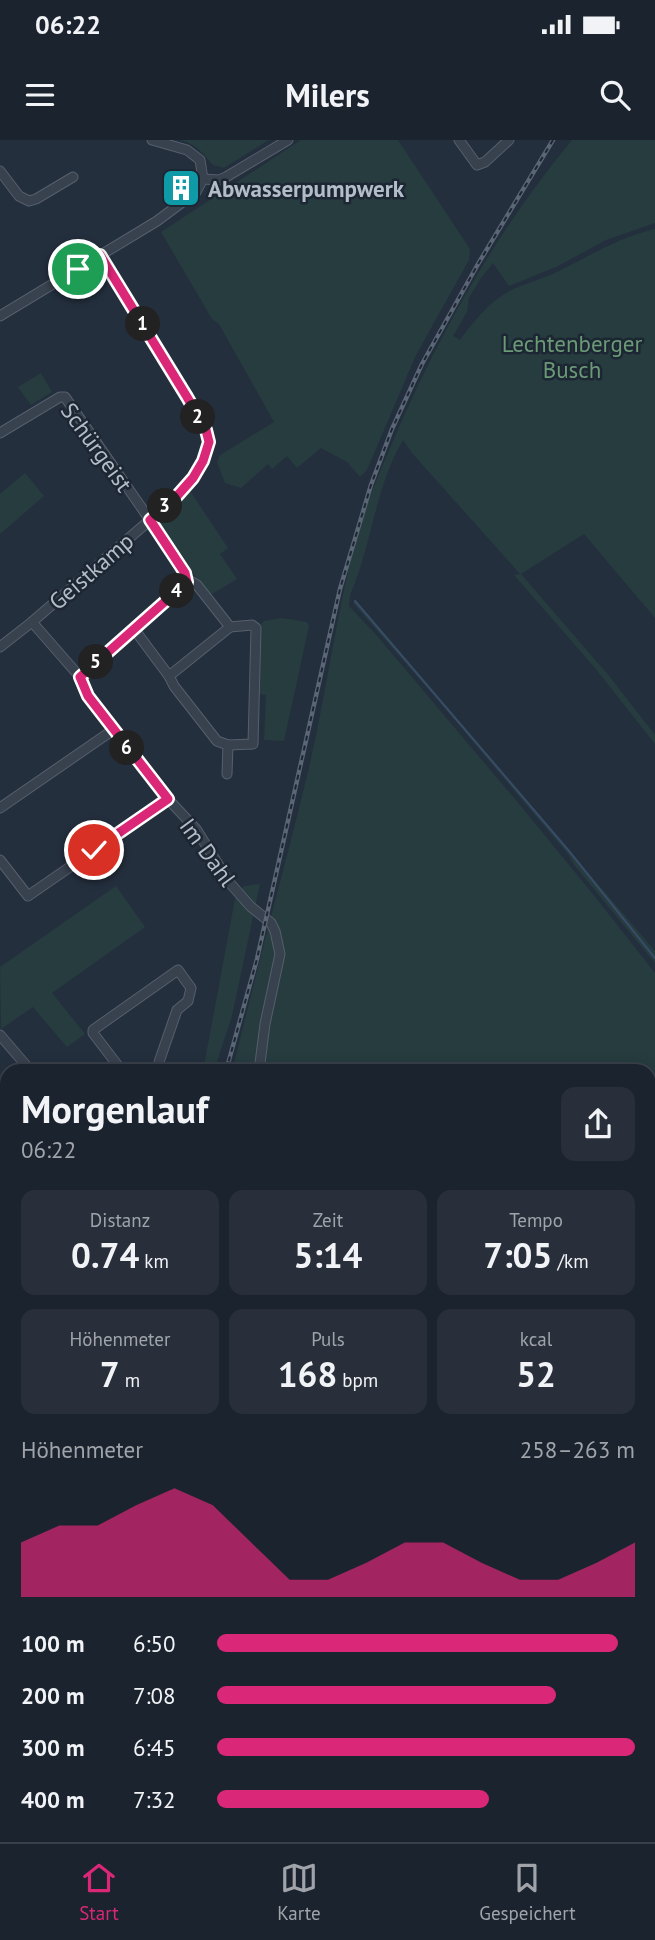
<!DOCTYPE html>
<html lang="de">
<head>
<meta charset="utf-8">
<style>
	:root { --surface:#1b232e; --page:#282f3a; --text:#f1f3f6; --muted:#a0a4aa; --line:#39404a; --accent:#db2777 }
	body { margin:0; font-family:"PT Sans",sans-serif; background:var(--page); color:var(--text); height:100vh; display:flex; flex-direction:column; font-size:26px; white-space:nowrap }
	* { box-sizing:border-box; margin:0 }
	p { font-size:23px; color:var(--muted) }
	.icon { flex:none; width:38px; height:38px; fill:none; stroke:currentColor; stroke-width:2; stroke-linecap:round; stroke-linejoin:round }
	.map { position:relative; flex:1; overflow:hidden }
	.sheet { position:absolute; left:0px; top:924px; width:656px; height:779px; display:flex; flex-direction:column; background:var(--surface); border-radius:21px 21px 0 0; box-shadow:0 4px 18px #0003,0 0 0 2px var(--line) }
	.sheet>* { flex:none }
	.pin { position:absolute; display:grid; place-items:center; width:60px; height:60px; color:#fff; margin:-30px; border:4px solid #fff; border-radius:50%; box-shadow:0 2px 7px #0007 }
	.km { position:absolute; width:35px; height:35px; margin:-18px; border-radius:50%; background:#222; color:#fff; font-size:19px; line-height:35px; text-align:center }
	.round { display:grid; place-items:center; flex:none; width:74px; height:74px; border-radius:14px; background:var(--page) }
	.head { display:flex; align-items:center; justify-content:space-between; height:119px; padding:0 21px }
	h1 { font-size:38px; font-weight:600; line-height:52px }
	.stats { display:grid; grid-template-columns:repeat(3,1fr); gap:10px; height:119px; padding:7px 21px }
	.stats div { display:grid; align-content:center; border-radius:14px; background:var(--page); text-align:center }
	.stats b { font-size:35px; font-weight:600 }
	.stats small { font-size:19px; font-weight:400 }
	.stats p { font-size:19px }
	.chart { height:196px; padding:14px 21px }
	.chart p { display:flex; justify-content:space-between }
	.chart svg { width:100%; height:126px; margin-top:7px; fill:var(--accent); opacity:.7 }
	ul { padding:0 21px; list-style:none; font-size:23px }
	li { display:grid; grid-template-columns:112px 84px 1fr; align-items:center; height:52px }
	li i { height:18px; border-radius:9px; background:var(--accent) }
	.status { display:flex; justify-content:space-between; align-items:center; height:49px; padding:0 35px; background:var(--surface); direction:ltr }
	.status svg { height:19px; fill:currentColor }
	header { display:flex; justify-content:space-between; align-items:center; height:91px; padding:0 21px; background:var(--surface); font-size:32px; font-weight:600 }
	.menu { display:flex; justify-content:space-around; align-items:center; height:98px; border-top:2px solid var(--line); background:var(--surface); font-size:19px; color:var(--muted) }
	.menu a { display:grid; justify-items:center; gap:4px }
	.menu .on { color:var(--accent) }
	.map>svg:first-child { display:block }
	.green { fill:#263c3f }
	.water { fill:#394c67 }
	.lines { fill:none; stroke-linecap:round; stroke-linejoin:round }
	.stream { stroke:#394c67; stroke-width:2 }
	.minor-casing { stroke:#565f6c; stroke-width:11 }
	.minor { stroke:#38414e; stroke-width:9 }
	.rail-casing { stroke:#5a6575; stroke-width:4.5 }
	.rail { stroke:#1d2633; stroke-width:2; stroke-dasharray:5; stroke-linecap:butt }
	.route-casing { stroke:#fff; stroke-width:14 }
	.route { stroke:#db2777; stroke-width:9 }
	.labels { text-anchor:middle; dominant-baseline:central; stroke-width:5; stroke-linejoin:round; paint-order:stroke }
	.poi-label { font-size:23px; font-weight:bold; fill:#b4bcc9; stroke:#1d2633; text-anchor:start }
	.park-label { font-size:23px; fill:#6b9a76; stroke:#1d2633 }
	.street-label { font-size:23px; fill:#b4bcc9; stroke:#1d2633 }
</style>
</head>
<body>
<div class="status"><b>06:22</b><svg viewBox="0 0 49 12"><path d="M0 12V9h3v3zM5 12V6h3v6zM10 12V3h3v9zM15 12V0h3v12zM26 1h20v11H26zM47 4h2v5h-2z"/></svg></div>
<header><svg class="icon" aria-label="menu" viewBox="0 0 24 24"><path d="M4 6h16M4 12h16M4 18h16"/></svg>Milers<svg class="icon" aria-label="search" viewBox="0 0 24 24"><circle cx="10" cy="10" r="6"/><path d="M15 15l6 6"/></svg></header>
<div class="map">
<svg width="655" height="1702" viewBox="0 0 655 1702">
	<rect width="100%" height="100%" fill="#242f3e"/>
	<g class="green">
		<path d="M 180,0 L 269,0 L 224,28 L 213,25 C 202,13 197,4 180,0 Z"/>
		<path d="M 301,0 L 398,0 L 470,109 L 469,120 L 416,215 L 367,330 L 360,337 L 347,322 L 321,308 L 297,328 L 287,316 L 272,329 L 268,324 L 241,348 L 225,343 L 217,322 L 220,315 L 274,282 L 219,184 L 212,179 L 161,92 Z"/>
		<path d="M 572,0 L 655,0 L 655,83 L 606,100 L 556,127 L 509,146 L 493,123 L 481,138 L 469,158 L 467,172 L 453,196 L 460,200 C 471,185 481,172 496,160 C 513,146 535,142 555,133 C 588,117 619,97 655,89 L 655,478 L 584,394 L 521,434 L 610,537 L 655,595 L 655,604 L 595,528 L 514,435 L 520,434 L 412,313 L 403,300 C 375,347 372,405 350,455 L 349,466 L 378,497 L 520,665 L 596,758 L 655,833 L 655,938 L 649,942 L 649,931 L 574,931 L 570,927 L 566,931 L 264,931 C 265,915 265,898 269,882 C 277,844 295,814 271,777 C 284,726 298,675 310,623 C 328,545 337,466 359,389 C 371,350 388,313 404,276 C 448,178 503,83 572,0 Z"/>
		<path d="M 41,233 L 52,252 L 31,265 L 18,247 Z"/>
		<path d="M 25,333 L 44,356 L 0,394 L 0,354 Z"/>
		<path d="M 190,351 L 228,408 L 220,414 L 237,439 L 209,456 L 159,384 L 161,382 L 159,379 Z"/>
		<path d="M 355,459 L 655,811 L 655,823 L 575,726 L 568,714 L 430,551 L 353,463 Z"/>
		<path d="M 282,478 L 307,482 L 309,486 L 284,601 L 264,600 L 266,555 L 258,554 L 261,484 L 264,481 Z"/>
		<path d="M 260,744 L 232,876 L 214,931 L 203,931 L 235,759 L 244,746 Z"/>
		<path d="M 116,746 L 145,787 L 52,853 L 85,894 L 67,907 L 33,867 L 1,889 L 0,827 Z"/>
		<path d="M 268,788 L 273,792 L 278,815 L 257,931 L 232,931 Z"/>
		<path d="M 655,1041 L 655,1702 L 427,1702 L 423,1696 L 649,1696 L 649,1045 Z"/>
		<path d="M 7,1317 L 7,1412 L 0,1419 L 0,1325 Z"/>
	</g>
	<g class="water">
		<path d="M 655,948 L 655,1018 L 649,1022 L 649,952 Z"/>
		<path d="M 7,1443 L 7,1512 L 0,1519 L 0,1450 Z"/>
	</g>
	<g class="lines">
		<g class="stream">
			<path d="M 355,461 L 569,711 L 655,818"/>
			<path d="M 514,1702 L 514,1696"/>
		</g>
		<defs>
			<g id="minor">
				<path d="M 459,0 L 477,25 L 485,22 L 509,0"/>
				<path d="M 0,31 L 19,56 L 29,61 L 36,59 L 73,37"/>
				<path d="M 203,39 L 219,40 L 226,37 L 288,0"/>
				<path d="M 100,115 L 187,257 L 206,290 L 209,302 L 203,321 L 193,338 L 177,356 L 150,380 L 185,433 L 187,442 L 80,537 L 88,556 L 113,590 L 168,659 L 196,689 L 229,742 L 250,766 L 271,783 L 275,791 L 280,814 L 265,884 L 259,931"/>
				<path d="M 0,176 L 157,81 L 196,52 L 203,39 L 200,20 L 187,10 L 152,0"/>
				<path d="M 0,293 L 60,257 L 65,257 L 150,380 L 32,482 L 0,507"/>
				<path d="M 32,482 L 80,537"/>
				<path d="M 134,489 L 169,536 L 230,487 L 197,445 L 187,439"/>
				<path d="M 169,536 L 174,546 L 217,601 L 228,605 L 253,604 L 256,488 L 252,485 L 230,487"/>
				<path d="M 227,634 L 228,605"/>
				<path d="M 0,668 L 113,590"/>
				<path d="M 0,720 L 28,756 L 168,659"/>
				<path d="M 0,895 L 31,931"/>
				<path d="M 122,931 L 93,893 L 93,890 L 178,830 L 191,848 L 188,861 L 177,870 L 159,922 L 159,931"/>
				<path d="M 649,1039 L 655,1034"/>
				<path d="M 0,1101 L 7,1094"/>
				<path d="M 0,1206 L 7,1211"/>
				<path d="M 0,1544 L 7,1537"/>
				<path d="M 0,1625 L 7,1618"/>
				<path d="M 0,1660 L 7,1668"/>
				<path d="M 30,1696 L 35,1702"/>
				<path d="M 160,1696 L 165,1702"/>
				<path d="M 92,1702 L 101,1696"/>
				<path d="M 173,1702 L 181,1696"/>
				<path d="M 337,1702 L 338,1696"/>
				<path d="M 410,1702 L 411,1696"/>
			</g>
		</defs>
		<use href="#minor" class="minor-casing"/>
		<use href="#minor" class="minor"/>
		<defs>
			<g id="rail">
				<path d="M 226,931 L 257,819 L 340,449 L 371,345 L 392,289 L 422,224 L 478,124 L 553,0"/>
				<path d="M 0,1321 L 7,1313"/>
			</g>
		</defs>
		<use href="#rail" class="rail-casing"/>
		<use href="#rail" class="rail"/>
	</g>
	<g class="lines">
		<defs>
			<path id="route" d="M 78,129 L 100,115 L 187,257 L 206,290 L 209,302 L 203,321 L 193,338 L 177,356 L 150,380 L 185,433 L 187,442 L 80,537 L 88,556 L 168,659 L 94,710"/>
		</defs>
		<use href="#route" class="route-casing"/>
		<use href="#route" class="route"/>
	</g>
	<defs>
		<symbol id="building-square" viewBox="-11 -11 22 22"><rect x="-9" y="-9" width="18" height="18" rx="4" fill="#0f9aa8" stroke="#1d2633"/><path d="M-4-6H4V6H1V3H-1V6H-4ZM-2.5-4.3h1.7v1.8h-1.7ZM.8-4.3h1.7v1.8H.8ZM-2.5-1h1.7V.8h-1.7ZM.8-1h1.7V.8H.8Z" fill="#fff"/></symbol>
	</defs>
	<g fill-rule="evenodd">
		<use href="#building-square" x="159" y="26" width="44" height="44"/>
	</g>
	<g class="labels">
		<g class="poi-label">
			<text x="208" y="48">Abwasserpumpwerk</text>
		</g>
		<g class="park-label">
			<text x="572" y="203">Lechtenberger<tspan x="572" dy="26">Busch</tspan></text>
		</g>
		<g class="street-label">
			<text transform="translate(97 307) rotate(54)">Schürgeist</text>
			<text transform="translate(91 431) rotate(-41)">Geistkamp</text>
			<text transform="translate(208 712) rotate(54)">Im Dahl</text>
		</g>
	</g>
</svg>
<div class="pin" style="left:78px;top:129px;background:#1e9e55"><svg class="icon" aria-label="arrive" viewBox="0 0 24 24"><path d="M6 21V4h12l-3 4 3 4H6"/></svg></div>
<div class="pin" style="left:94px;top:710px;background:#d93025"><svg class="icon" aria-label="check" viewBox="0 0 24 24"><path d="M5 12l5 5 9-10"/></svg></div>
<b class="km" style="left:143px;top:184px">1</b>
<b class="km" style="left:198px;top:277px">2</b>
<b class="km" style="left:165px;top:366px">3</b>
<b class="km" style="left:177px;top:451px">4</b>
<b class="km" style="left:96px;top:522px">5</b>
<b class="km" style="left:127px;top:608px">6</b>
<section class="sheet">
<div class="head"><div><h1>Morgenlauf</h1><p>06:22</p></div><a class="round"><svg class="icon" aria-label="share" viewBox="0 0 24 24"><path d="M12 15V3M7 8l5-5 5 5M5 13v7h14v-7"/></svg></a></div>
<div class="stats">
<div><p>Distanz</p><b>0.74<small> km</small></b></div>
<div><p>Zeit</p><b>5:14</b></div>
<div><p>Tempo</p><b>7:05<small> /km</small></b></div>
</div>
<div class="stats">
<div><p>Höhenmeter</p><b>7<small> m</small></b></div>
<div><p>Puls</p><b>168<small> bpm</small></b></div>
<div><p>kcal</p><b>52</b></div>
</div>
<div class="chart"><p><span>Höhenmeter</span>258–263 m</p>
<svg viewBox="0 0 160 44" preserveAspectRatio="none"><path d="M0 44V25L10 19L20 19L30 12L40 6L50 12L60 25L70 38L80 38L90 32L100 25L110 25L120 32L130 38L140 38L150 32L160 25V44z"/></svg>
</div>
<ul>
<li><b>100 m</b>6:50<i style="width:96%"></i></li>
<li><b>200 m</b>7:08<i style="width:81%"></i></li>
<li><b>300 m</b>6:45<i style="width:100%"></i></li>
<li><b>400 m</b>7:32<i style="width:65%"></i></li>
</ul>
</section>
</div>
<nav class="menu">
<a class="on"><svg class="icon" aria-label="home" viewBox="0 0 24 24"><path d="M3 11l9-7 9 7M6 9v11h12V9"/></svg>Start</a>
<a><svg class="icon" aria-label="map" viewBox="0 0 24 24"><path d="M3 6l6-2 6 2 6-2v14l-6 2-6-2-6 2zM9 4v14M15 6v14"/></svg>Karte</a>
<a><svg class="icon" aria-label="saved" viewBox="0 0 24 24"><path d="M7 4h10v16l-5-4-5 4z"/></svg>Gespeichert</a>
</nav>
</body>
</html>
